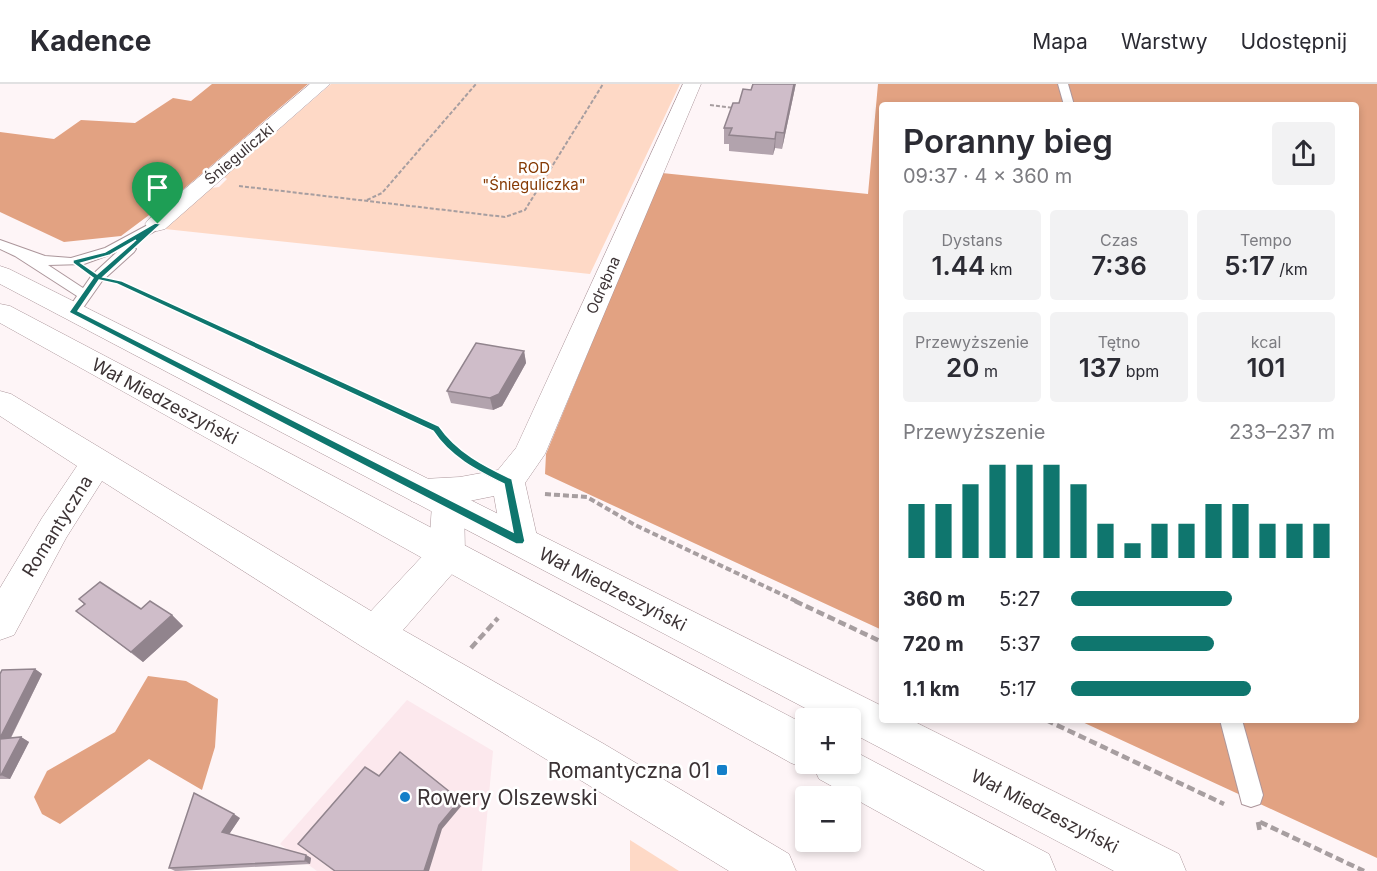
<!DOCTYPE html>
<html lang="pl">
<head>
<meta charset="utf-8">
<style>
	:root { --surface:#fff; --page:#f2f2f3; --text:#2b2b33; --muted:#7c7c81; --line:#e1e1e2; --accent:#0f766e }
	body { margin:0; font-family:Inter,sans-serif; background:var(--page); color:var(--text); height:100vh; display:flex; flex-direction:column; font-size:22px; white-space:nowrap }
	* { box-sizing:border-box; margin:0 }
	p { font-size:20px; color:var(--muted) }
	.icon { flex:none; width:33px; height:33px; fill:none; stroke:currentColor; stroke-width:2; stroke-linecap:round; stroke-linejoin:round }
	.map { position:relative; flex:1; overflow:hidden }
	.side { position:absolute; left:879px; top:18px; width:480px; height:621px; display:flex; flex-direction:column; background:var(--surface); border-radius:6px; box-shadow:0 3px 9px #0003 }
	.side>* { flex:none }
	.buttons { position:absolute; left:795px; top:624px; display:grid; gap:12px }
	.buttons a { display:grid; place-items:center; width:66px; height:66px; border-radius:6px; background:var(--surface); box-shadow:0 3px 9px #0003; font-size:30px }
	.pin { position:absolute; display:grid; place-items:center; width:51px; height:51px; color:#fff; margin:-62px -26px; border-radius:50% 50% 50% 0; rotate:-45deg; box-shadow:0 0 6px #0007 }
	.pin .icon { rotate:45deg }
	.round { display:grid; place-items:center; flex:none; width:63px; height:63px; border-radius:6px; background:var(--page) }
	.headline { display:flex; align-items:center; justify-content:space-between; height:102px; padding:0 24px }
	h1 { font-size:33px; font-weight:600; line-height:45px }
	.figures { display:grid; grid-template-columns:repeat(3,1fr); gap:9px; height:102px; padding:6px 24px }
	.figures div { display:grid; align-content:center; border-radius:6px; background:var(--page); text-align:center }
	.figures b { font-size:26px; font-weight:600 }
	.figures small { font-size:16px; font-weight:400 }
	.figures p { font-size:16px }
	.chart { height:168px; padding:12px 24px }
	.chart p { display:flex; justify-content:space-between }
	.chart svg { width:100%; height:108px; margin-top:6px; stroke:var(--accent); stroke-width:6 }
	ul { padding:0 24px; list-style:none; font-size:20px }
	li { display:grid; grid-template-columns:96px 72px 1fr; align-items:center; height:45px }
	li i { height:15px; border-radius:8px; background:var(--accent) }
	header { display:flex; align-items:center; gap:36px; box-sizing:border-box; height:84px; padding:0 30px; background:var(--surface); border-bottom:2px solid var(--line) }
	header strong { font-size:28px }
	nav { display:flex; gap:33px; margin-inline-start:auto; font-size:21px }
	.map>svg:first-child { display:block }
	.built { fill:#fce8ed }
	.green { fill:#fed9c6 }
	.forest { fill:#e2a282 }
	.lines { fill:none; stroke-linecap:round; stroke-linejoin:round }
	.lane-casing { stroke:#ac969b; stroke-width:2 }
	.street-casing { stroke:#ac969b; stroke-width:1 }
	.secondary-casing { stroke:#ac969b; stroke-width:1 }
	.path-far3 { stroke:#a79ea0; stroke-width:2; stroke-dasharray:4 2; stroke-linecap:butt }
	.path-far2 { stroke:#a79ea0; stroke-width:3; stroke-dasharray:4.5 2; stroke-linecap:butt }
	.path-far1 { stroke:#a79ea0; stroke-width:4; stroke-dasharray:6 3; stroke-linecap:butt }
	.path { stroke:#a79ea0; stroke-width:4.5; stroke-dasharray:8 4; stroke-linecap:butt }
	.lane { fill:#fff; fill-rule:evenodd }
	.street { fill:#fff; fill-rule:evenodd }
	.secondary { fill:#fff; fill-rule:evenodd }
	.wall { fill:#b2a3ad }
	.shaded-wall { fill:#91848d }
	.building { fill:#cfbdc9; stroke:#91848d; stroke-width:1.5 }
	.route { fill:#0f766e; stroke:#fff; stroke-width:1.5; fill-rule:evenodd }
	.poi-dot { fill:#147fc9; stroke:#fff; stroke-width:2 }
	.labels { text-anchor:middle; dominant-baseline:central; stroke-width:5; stroke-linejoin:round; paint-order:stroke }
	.far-street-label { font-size:15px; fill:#3c3335; stroke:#fff }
	.far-park-label { font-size:15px; fill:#863b05; stroke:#fff }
	.street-label { font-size:18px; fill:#3c3335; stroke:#fff }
	.near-poi-label { font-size:21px; fill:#3c3335; stroke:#fff; text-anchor:end }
</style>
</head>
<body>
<header>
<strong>Kadence</strong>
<nav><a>Mapa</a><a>Warstwy</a><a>Udostępnij</a></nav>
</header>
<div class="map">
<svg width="1377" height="787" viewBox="0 0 1377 787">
	<rect width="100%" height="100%" fill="#fef5f7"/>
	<path class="built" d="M 407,616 L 493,667 L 482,787 L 317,787 L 280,760 Z"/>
	<g class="green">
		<path d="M 331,0 L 680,0 L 590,190 L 165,145 L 211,104 L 219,103 L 227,95 L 224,93 Z"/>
		<path d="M 630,756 L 679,787 L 630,787 Z"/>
	</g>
	<g class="forest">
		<path d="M 212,0 L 308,0 L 180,108 L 121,152 L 64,158 L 0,128 L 0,48 L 54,55 L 81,36 L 135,39 L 173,14 L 191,17 Z"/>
		<path d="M 878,0 L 1377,0 L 1377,774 L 1078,636 L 1356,636 L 1356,21 L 882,21 L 882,546 L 545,390 L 546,370 L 662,89 L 868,110 Z"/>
		<path d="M 148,592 L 186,597 L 218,615 L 215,663 L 202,706 L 149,675 L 60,740 L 42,730 L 34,713 L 47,687 L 115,648 Z"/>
	</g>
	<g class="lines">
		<defs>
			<g id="lane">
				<path d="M 1058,0 L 1068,0 L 1074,21 L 1064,21 Z"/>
				<path d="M 157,136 L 163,140 L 162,143 L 131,161 L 136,165 L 134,168 L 102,197 L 78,231 L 73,233 L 66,228 L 77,212 L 15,172 L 0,165 L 0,156 L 45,172 L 71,174 L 105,164 ZM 117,168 L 92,191 L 83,204 L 48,181 L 84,180 Z"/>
				<path d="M 1220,636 L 1242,636 L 1263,711 L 1260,720 L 1251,723 L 1242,720 Z"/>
			</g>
			<g id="street">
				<path d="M 310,0 L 330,0 L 165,145 L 157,147 L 149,145 L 145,140 L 149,135 Z"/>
				<path d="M 683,0 L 701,0 L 545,370 L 525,399 L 538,457 L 532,467 L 520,471 L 508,467 L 502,457 L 494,412 L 464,418 L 465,470 L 460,481 L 403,546 L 604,660 L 789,770 L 796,787 L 729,787 L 361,562 L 102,397 L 66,454 L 14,551 L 0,556 L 0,504 L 42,434 L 77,382 L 0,332 L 0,307 L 11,310 L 371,527 L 429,465 L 432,421 L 423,421 L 411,417 L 406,408 L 411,399 L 423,395 L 460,393 L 498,386 L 516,364 Z"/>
			</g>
			<g id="secondary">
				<path d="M 0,182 L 9,185 L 882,622 L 882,636 L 911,636 L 1179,770 L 1186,787 L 1114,787 L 850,648 L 850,634 L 824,634 L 0,200 Z"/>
				<path d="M 0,220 L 10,222 L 806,641 L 806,680 L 850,680 L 850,665 L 1049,770 L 1056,787 L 985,787 L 819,695 L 813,682 L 806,685 L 791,679 L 0,239 Z"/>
			</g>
		</defs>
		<use href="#lane" class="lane-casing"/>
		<use href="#street" class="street-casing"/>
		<use href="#secondary" class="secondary-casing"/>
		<g class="path-far3">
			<path d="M 710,21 L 735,24"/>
			<path d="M 239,102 L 505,133 L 525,126 L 603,0"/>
			<path d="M 367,116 L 382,109 L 476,0"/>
		</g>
		<path class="path-far2" d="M 122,200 L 348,304"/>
		<g class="path-far1">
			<path d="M 345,303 L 436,345 L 447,361 L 466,374"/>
			<path d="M 545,410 L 587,413 L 635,441 L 798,518"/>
		</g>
		<g class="path">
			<path d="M 795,517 L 882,558"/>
			<path d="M 471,564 L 498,534"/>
			<path d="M 1046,636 L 1224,720"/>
			<path d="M 1258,738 L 1260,748"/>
			<path d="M 1260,738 L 1364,787"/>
		</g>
		<use href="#lane" class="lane"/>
		<use href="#street" class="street"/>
		<use href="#secondary" class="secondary"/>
	</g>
	<g class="wall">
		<path d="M 795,4 L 782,65 L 775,64 L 773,71 L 729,67 L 729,60 L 724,60 L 724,44 L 739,19 L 751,6 Z"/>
		<path d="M 524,267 L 526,279 L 502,322 L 493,326 L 451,319 L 447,307 Z"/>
		<path d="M 79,515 L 141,525 L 172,531 L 183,542 L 143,578 L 76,527 L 84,520 Z"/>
		<path d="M 35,585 L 42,590 L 11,654 L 21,653 L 29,658 L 10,695 L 0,695 L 0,590 Z"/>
		<path d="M 240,734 L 229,750 L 306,771 L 311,774 L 310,780 L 178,787 L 175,787 L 169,784 Z"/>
	</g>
	<g class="shaded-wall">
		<path d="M 794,0 L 796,0 L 795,4 L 782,65 L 784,49 Z"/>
		<path d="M 776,48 L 775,64 L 773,71 L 775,55 Z"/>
		<path d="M 524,267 L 526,279 L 502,322 L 493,326 L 490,314 Z"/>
		<path d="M 172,531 L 183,542 L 143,578 L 131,568 Z"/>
		<path d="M 35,585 L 42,590 L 8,659 L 0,655 L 0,654 Z"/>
		<path d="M 21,653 L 29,658 L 10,695 L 1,691 Z"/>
		<path d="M 460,716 L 463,720 L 442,745 L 429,787 L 424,787 L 439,741 Z"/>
		<path d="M 234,730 L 240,734 L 228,752 L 222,748 Z"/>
		<path d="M 306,771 L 311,774 L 310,780 L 305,777 Z"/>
	</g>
	<g class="building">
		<path d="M 753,0 L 794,0 L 784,49 L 776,48 L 775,55 L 729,51 L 732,44 L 724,44 L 733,19 L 739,19 L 743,5 L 751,6 Z"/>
		<path d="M 476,259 L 524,267 L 499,310 L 490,314 L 447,307 Z"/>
		<path d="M 100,498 L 141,525 L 150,517 L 172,531 L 131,568 L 76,527 L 85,520 L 79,515 Z"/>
		<path d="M 35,585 L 0,654 L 0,590 L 2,586 Z"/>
		<path d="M 21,653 L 1,691 L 0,691 L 0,655 Z"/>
		<path d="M 400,668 L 460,716 L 439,741 L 424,787 L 335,787 L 298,760 L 365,683 L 379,692 Z"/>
		<path d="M 194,709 L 234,730 L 222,748 L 306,771 L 305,777 L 169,784 Z"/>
	</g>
	<path class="route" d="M 155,139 L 161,140 L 103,193 L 122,197 L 439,342 C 457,368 484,382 512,395 L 525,457 L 523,460 L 516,460 L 70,229 L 69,228 L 93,194 L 73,179 L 73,176 L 105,168 ZM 136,156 L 97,190 L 81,179 L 110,171 ZM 99,196 L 117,200 L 433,347 C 450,373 476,386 504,400 L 513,448 L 78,227 Z"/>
	<g class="poi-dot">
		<rect x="716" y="680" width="12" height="12" rx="3"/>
		<circle cx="405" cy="713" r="6"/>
	</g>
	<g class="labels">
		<g class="far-street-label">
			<text transform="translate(239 70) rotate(-40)">Śnieguliczki</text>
			<text transform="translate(603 201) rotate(-66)">Odrębna</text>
		</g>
		<g class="far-park-label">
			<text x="534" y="83">ROD<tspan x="534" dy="17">"Śnieguliczka"</tspan></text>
		</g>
		<g class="street-label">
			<text transform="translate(165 317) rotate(28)">Wał Miedzeszyński</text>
			<text transform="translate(57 442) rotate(-58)">Romantyczna</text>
			<text transform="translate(613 505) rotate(27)">Wał Miedzeszyński</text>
			<text transform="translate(1045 727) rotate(27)">Wał Miedzeszyński</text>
		</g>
		<g class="near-poi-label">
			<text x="710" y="686">Romantyczna 01</text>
			<text x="417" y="713" text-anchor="start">Rowery Olszewski</text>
		</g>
	</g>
</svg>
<div class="buttons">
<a>+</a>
<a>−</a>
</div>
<div class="pin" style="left:158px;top:140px;background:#1e9e55"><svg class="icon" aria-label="arrive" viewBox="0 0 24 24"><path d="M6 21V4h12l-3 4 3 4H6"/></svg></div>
<section class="side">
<div class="headline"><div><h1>Poranny bieg</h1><p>09:37 · 4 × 360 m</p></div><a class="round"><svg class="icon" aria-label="share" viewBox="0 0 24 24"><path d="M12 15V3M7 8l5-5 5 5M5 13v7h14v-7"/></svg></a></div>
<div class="figures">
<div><p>Dystans</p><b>1.44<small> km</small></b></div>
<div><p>Czas</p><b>7:36</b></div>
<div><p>Tempo</p><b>5:17<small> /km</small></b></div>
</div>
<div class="figures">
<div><p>Przewyższenie</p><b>20<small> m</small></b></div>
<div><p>Tętno</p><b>137<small> bpm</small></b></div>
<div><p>kcal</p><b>101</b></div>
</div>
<div class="chart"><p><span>Przewyższenie</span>233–237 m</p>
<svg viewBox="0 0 160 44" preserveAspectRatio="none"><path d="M5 44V22M15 44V22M25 44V14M35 44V6M45 44V6M55 44V6M65 44V14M75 44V30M85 44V38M95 44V30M105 44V30M115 44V22M125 44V22M135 44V30M145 44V30M155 44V30"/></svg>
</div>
<ul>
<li><b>360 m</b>5:27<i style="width:61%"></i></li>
<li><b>720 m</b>5:37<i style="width:54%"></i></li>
<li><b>1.1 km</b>5:17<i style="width:68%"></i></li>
</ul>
</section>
</div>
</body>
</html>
